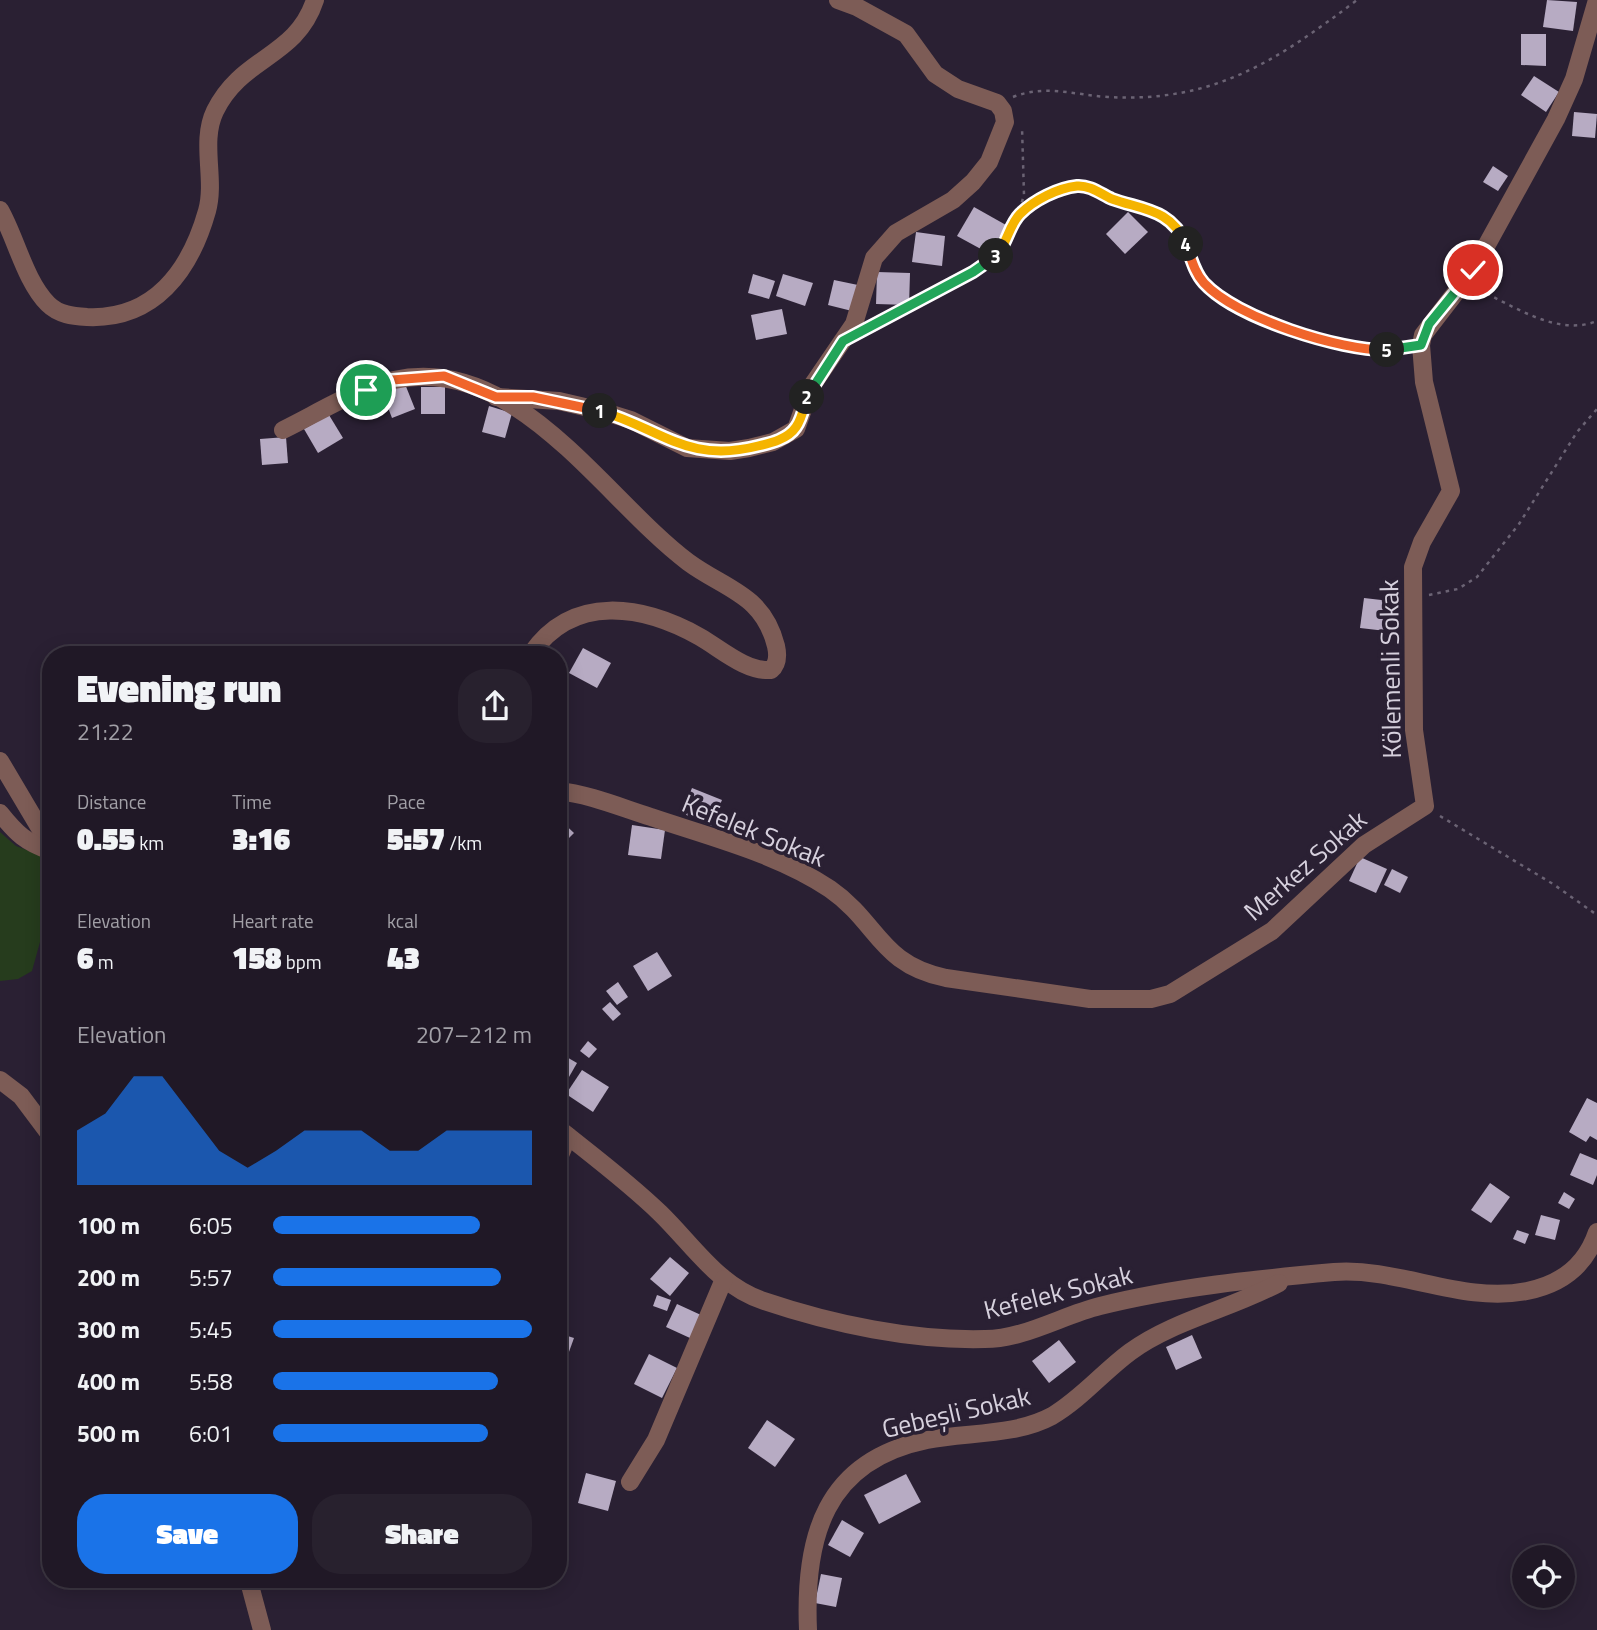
<!DOCTYPE html>
<html lang="en">
<head>
<meta charset="utf-8">
<style>
	:root { --surface:#201826; --page:#28212e; --text:#f1f3f6; --muted:#a2a0a7; --line:#3d3743; --accent:#1a73e8 }
	body { margin:0; font-family:"Titillium Web",sans-serif; background:var(--page); color:var(--text); height:100vh; display:flex; flex-direction:column; font-size:26px; white-space:nowrap }
	* { box-sizing:border-box; margin:0 }
	p { font-size:23px; color:var(--muted) }
	.icon { flex:none; width:38px; height:38px; fill:none; stroke:currentColor; stroke-width:2; stroke-linecap:round; stroke-linejoin:round }
	.map { position:relative; flex:1; overflow:hidden }
	.details { position:absolute; left:42px; top:646px; width:525px; height:942px; display:flex; flex-direction:column; background:var(--surface); border-radius:28px; box-shadow:0 4px 18px #0003,0 0 0 2px var(--line) }
	.details>* { flex:none }
	.controls { position:absolute; left:1512px; top:1545px; display:grid; gap:14px }
	.controls a { display:grid; place-items:center; width:63px; height:63px; border-radius:50%; background:var(--surface); box-shadow:0 4px 18px #0003,0 0 0 2px var(--line); font-size:35px }
	.pin { position:absolute; display:grid; place-items:center; width:60px; height:60px; color:#fff; margin:-30px; border:4px solid #fff; border-radius:50%; box-shadow:0 2px 7px #0007 }
	.km { position:absolute; width:35px; height:35px; margin:-18px; border-radius:50%; background:#222; color:#fff; font-size:19px; line-height:35px; text-align:center }
	.round { display:grid; place-items:center; flex:none; width:74px; height:74px; border-radius:28px; background:var(--page) }
	.headline { display:flex; align-items:center; justify-content:space-between; height:119px; padding:0 35px }
	h1 { font-size:38px; font-weight:800; line-height:52px }
	.stats { display:grid; grid-template-columns:repeat(3,1fr); gap:10px; height:119px; padding:7px 35px }
	.stats div { display:grid; align-content:center }
	.stats b { font-size:30px; font-weight:800 }
	.stats small { font-size:19px; font-weight:400 }
	.stats p { font-size:19px }
	.chart { height:196px; padding:14px 35px }
	.chart p { display:flex; justify-content:space-between }
	.chart svg { width:100%; height:126px; margin-top:7px; fill:var(--accent); opacity:.7 }
	.action { display:flex; gap:14px; margin-top:auto; padding:14px 35px }
	.action a { flex:1; height:80px; border-radius:28px; background:var(--accent); color:#fff; font-size:28px; font-weight:800; line-height:80px; text-align:center }
	.action a+a { background:var(--page); color:var(--text) }
	ul { padding:0 35px; list-style:none; font-size:23px }
	li { display:grid; grid-template-columns:112px 84px 1fr; align-items:center; height:52px }
	li i { height:18px; border-radius:9px; background:var(--accent) }
	.map>svg:first-child { display:block }
	.green { fill:#263c1d }
	.building { fill:#b7abc3 }
	.lines { fill:none; stroke-linecap:round; stroke-linejoin:round }
	.path { stroke:#6b6374; stroke-width:2.5; stroke-dasharray:3.5 5; stroke-linecap:butt }
	.minor { stroke:#7d5c56; stroke-width:18 }
	.split-1-casing { stroke:#fff; stroke-width:14 }
	.split-2-casing { stroke:#fff; stroke-width:14 }
	.split-3-casing { stroke:#fff; stroke-width:14 }
	.split-4-casing { stroke:#fff; stroke-width:14 }
	.split-5-casing { stroke:#fff; stroke-width:14 }
	.split-6-casing { stroke:#fff; stroke-width:14 }
	.split-1 { stroke:#f0652b; stroke-width:9 }
	.split-2 { stroke:#f5b400; stroke-width:9 }
	.split-3 { stroke:#22a559; stroke-width:9 }
	.split-4 { stroke:#f5b400; stroke-width:9 }
	.split-5 { stroke:#f0652b; stroke-width:9 }
	.split-6 { stroke:#22a559; stroke-width:9 }
	.labels { text-anchor:middle; dominant-baseline:central; stroke-width:7; stroke-linejoin:round; paint-order:stroke }
	.street-label { font-size:26px; fill:#d6d0dd; stroke:#2a2033 }
</style>
</head>
<body>
<div class="map">
<svg width="1597" height="1630" viewBox="0 0 1597 1630">
	<rect width="100%" height="100%" fill="#2a2033"/>
	<path class="green" d="M 0,832 L 16,846 L 51,859 L 51,902 L 32,971 L 18,979 L 0,981 Z"/>
	<g class="building">
		<path d="M 1547,0 L 1577,2 L 1573,31 L 1543,27 Z"/>
		<path d="M 1521,34 L 1546,34 L 1546,66 L 1521,65 Z"/>
		<path d="M 1534,76 L 1559,92 L 1546,112 L 1521,95 Z"/>
		<path d="M 1574,112 L 1597,114 L 1595,138 L 1572,136 Z"/>
		<path d="M 1493,166 L 1508,176 L 1498,191 L 1483,182 Z"/>
		<path d="M 974,207 L 1006,225 L 990,254 L 957,236 Z"/>
		<path d="M 1128,212 L 1148,232 L 1125,254 L 1106,234 Z"/>
		<path d="M 916,232 L 945,236 L 942,266 L 912,262 Z"/>
		<path d="M 877,272 L 910,273 L 909,305 L 876,304 Z"/>
		<path d="M 753,274 L 775,281 L 769,299 L 748,293 Z"/>
		<path d="M 783,274 L 813,283 L 805,306 L 776,296 Z"/>
		<path d="M 834,280 L 858,285 L 852,311 L 828,305 Z"/>
		<path d="M 782,309 L 787,334 L 756,340 L 751,315 Z"/>
		<path d="M 405,384 L 415,409 L 392,418 L 382,392 Z"/>
		<rect x="421" y="387" width="24" height="27"/>
		<path d="M 489,406 L 512,413 L 505,438 L 482,432 Z"/>
		<path d="M 329,415 L 343,438 L 318,453 L 304,429 Z"/>
		<path d="M 286,437 L 288,463 L 262,465 L 260,439 Z"/>
		<path d="M 1364,598 L 1390,601 L 1386,631 L 1360,628 Z"/>
		<path d="M 583,648 L 611,663 L 597,688 L 569,673 Z"/>
		<path d="M 692,788 L 722,800 L 711,826 L 682,813 Z"/>
		<path d="M 558,818 L 574,833 L 560,847 L 558,846 Z"/>
		<path d="M 632,825 L 665,830 L 661,859 L 628,855 Z"/>
		<path d="M 1360,857 L 1387,869 L 1376,893 L 1349,881 Z"/>
		<path d="M 1392,869 L 1408,877 L 1400,893 L 1384,885 Z"/>
		<path d="M 657,952 L 672,976 L 648,991 L 633,966 Z"/>
		<path d="M 618,982 L 628,997 L 617,1005 L 606,991 Z"/>
		<path d="M 610,1002 L 621,1014 L 613,1021 L 602,1009 Z"/>
		<path d="M 588,1041 L 597,1049 L 589,1058 L 580,1051 Z"/>
		<path d="M 558,1052 L 577,1063 L 561,1091 L 558,1089 Z"/>
		<path d="M 582,1070 L 609,1087 L 593,1112 L 566,1094 Z"/>
		<path d="M 1587,1098 L 1597,1103 L 1597,1140 L 1590,1136 L 1586,1142 L 1569,1132 Z"/>
		<path d="M 1580,1153 L 1597,1160 L 1597,1175 L 1593,1185 L 1570,1175 Z"/>
		<path d="M 1490,1183 L 1510,1197 L 1491,1223 L 1471,1210 Z"/>
		<path d="M 1564,1192 L 1575,1199 L 1569,1209 L 1558,1203 Z"/>
		<path d="M 1541,1215 L 1560,1220 L 1555,1240 L 1535,1235 Z"/>
		<path d="M 1517,1230 L 1529,1234 L 1525,1244 L 1513,1239 Z"/>
		<path d="M 670,1257 L 689,1273 L 670,1296 L 650,1279 Z"/>
		<path d="M 657,1295 L 671,1300 L 667,1311 L 653,1306 Z"/>
		<path d="M 677,1304 L 701,1315 L 690,1338 L 666,1327 Z"/>
		<path d="M 558,1333 L 574,1338 L 561,1374 L 558,1373 Z"/>
		<path d="M 1192,1335 L 1202,1358 L 1176,1370 L 1166,1347 Z"/>
		<path d="M 1059,1340 L 1076,1362 L 1049,1383 L 1032,1361 Z"/>
		<path d="M 649,1354 L 677,1368 L 662,1398 L 634,1384 Z"/>
		<path d="M 767,1420 L 795,1439 L 775,1467 L 748,1448 Z"/>
		<path d="M 586,1473 L 616,1481 L 608,1511 L 578,1503 Z"/>
		<path d="M 906,1474 L 921,1502 L 879,1524 L 864,1495 Z"/>
		<path d="M 842,1520 L 864,1533 L 850,1557 L 828,1545 Z"/>
		<path d="M 821,1574 L 842,1578 L 836,1607 L 815,1603 Z"/>
	</g>
	<g class="lines">
		<g class="path">
			<path d="M 1013,97 C 1046,84 1074,95 1108,97 C 1214,103 1276,61 1357,0"/>
			<path d="M 1018,215 L 1055,192 L 1078,186 L 1088,187 L 1120,201 L 1146,207 L 1166,217 L 1179,229 L 1204,283 L 1241,311 L 1365,351 L 1404,348"/>
			<path d="M 1479,290 C 1514,306 1558,337 1597,321"/>
			<path d="M 871,327 L 973,273 L 1000,252 L 1018,215 L 1024,195 L 1022,127"/>
			<path d="M 1429,595 L 1458,589 L 1477,577 L 1519,524 L 1577,432 L 1597,409"/>
			<path d="M 1440,816 L 1553,884 L 1597,915"/>
		</g>
		<g class="minor">
			<path d="M 0,210 C 16,238 25,281 48,304 C 59,315 73,316 87,317 C 154,320 190,271 207,211 C 216,179 200,142 215,111 C 242,56 296,58 315,0"/>
			<path d="M 496,397 L 559,401 L 602,411 L 631,420 L 687,448 L 730,451 L 749,448 L 773,442 L 796,429 L 811,387 L 854,324 L 874,258 L 896,233 L 953,200 L 973,182 L 989,162 L 1005,122 L 1003,111 L 997,103 L 958,89 L 935,74 L 906,34 L 857,7 L 838,0"/>
			<path d="M 283,430 C 318,413 355,389 394,380 C 516,353 603,498 688,562 C 726,590 763,594 776,646 C 778,655 778,664 771,670 C 746,672 721,649 700,637 C 643,605 573,593 531,654"/>
			<path d="M 0,761 L 51,847"/>
			<path d="M 558,791 C 589,794 622,808 651,817 C 710,837 778,854 830,889 C 879,923 879,964 946,978 L 1090,999 L 1151,999 L 1170,994 L 1272,931 L 1364,845 L 1425,806 L 1414,730 L 1413,567 L 1422,542 L 1451,491 L 1424,382 L 1421,345 L 1423,335 L 1473,270 L 1556,119 L 1574,79 L 1597,0"/>
			<path d="M 0,813 C 16,833 26,843 51,851"/>
			<path d="M 0,1080 L 21,1096 L 51,1136"/>
			<path d="M 558,1128 C 593,1156 628,1182 660,1213 C 693,1245 718,1286 764,1301 C 832,1324 913,1341 985,1339 C 1024,1339 1063,1315 1100,1306 C 1176,1287 1256,1279 1334,1272 C 1399,1267 1462,1304 1527,1291 C 1562,1284 1586,1265 1597,1232"/>
			<path d="M 558,1160 L 568,1136"/>
			<path d="M 630,1482 L 656,1440 L 724,1279"/>
			<path d="M 248,1578 L 262,1630"/>
			<path d="M 808,1630 C 804,1538 824,1461 927,1440 C 967,1432 1015,1436 1052,1416 C 1081,1399 1103,1372 1130,1352 C 1174,1320 1231,1309 1279,1283"/>
		</g>
	</g>
	<g class="lines">
		<defs>
			<path id="split-1" d="M 366,390 L 392,380 L 444,376 L 496,397 L 533,397 L 600,411"/>
			<path id="split-2" d="M 600,411 C 662,429 687,464 758,446 C 771,443 788,439 796,427 C 802,419 804,407 807,397"/>
			<path id="split-3" d="M 807,397 L 843,341 L 973,272 L 996,256"/>
			<path id="split-4" d="M 996,256 C 1007,244 1009,225 1020,214 C 1034,200 1058,188 1077,186 C 1090,185 1101,194 1112,199 C 1143,210 1171,209 1186,244"/>
			<path id="split-5" d="M 1186,244 C 1191,257 1194,272 1204,283 C 1236,318 1341,351 1387,350"/>
			<path id="split-6" d="M 1387,350 L 1421,345 L 1429,324 L 1473,270"/>
		</defs>
		<use href="#split-1" class="split-1-casing"/>
		<use href="#split-2" class="split-2-casing"/>
		<use href="#split-3" class="split-3-casing"/>
		<use href="#split-4" class="split-4-casing"/>
		<use href="#split-5" class="split-5-casing"/>
		<use href="#split-6" class="split-6-casing"/>
		<use href="#split-1" class="split-1"/>
		<use href="#split-2" class="split-2"/>
		<use href="#split-3" class="split-3"/>
		<use href="#split-4" class="split-4"/>
		<use href="#split-5" class="split-5"/>
		<use href="#split-6" class="split-6"/>
	</g>
	<g class="labels">
		<g class="street-label">
			<text transform="translate(1390 669) rotate(-91)">Kölemenli Sokak</text>
			<text transform="translate(754 830) rotate(22)">Kefelek Sokak</text>
			<text transform="translate(1305 865) rotate(-41)">Merkez Sokak</text>
			<text transform="translate(1058 1292) rotate(-14)">Kefelek Sokak</text>
			<text transform="translate(956 1412) rotate(-13)">Gebeşli Sokak</text>
		</g>
	</g>
</svg>
<div class="controls">
<a><svg class="icon" aria-label="locate" viewBox="0 0 24 24"><circle cx="12" cy="12" r="6"/><path d="M12 2v4M12 18v4M2 12h4M18 12h4"/></svg></a>
</div>
<div class="pin" style="left:366px;top:390px;background:#1e9e55"><svg class="icon" aria-label="arrive" viewBox="0 0 24 24"><path d="M6 21V4h12l-3 4 3 4H6"/></svg></div>
<div class="pin" style="left:1473px;top:270px;background:#d93025"><svg class="icon" aria-label="check" viewBox="0 0 24 24"><path d="M5 12l5 5 9-10"/></svg></div>
<b class="km" style="left:600px;top:411px">1</b>
<b class="km" style="left:807px;top:397px">2</b>
<b class="km" style="left:996px;top:256px">3</b>
<b class="km" style="left:1186px;top:244px">4</b>
<b class="km" style="left:1387px;top:350px">5</b>
<section class="details">
<div class="headline"><div><h1>Evening run</h1><p>21:22</p></div><a class="round"><svg class="icon" aria-label="share" viewBox="0 0 24 24"><path d="M12 15V3M7 8l5-5 5 5M5 13v7h14v-7"/></svg></a></div>
<div class="stats">
<div><p>Distance</p><b>0.55<small> km</small></b></div>
<div><p>Time</p><b>3:16</b></div>
<div><p>Pace</p><b>5:57<small> /km</small></b></div>
</div>
<div class="stats">
<div><p>Elevation</p><b>6<small> m</small></b></div>
<div><p>Heart rate</p><b>158<small> bpm</small></b></div>
<div><p>kcal</p><b>43</b></div>
</div>
<div class="chart"><p><span>Elevation</span>207–212 m</p>
<svg viewBox="0 0 160 44" preserveAspectRatio="none"><path d="M0 44V25L10 19L20 6L30 6L40 19L50 32L60 38L70 32L80 25L90 25L100 25L110 32L120 32L130 25L140 25L150 25L160 25V44z"/></svg>
</div>
<ul>
<li><b>100 m</b>6:05<i style="width:80%"></i></li>
<li><b>200 m</b>5:57<i style="width:88%"></i></li>
<li><b>300 m</b>5:45<i style="width:100%"></i></li>
<li><b>400 m</b>5:58<i style="width:87%"></i></li>
<li><b>500 m</b>6:01<i style="width:83%"></i></li>
</ul>
<div class="action"><a>Save</a><a>Share</a></div>
</section>
</div>
</body>
</html>
